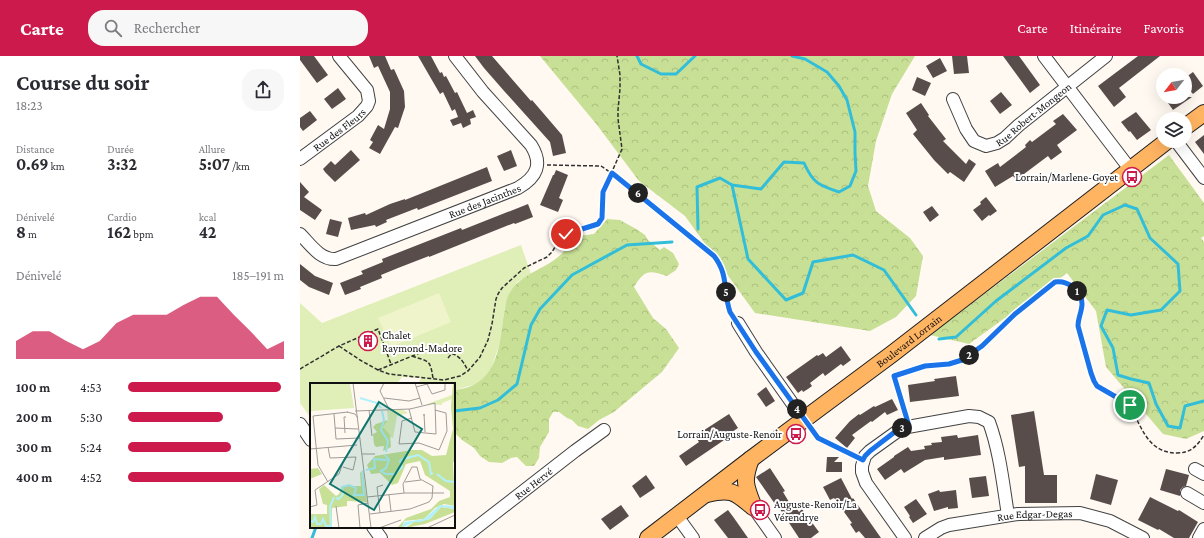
<!DOCTYPE html>
<html lang="fr">
<head>
<meta charset="utf-8">
<style>
	:root { --surface:#fff; --page:#f7f7f7; --text:#2b2b33; --muted:#7c7c81; --accent:#cd1a4c }
	body { margin:0; font-family:"Crimson Pro",serif; background:var(--page); color:var(--text); height:100vh; display:flex; flex-direction:column; font-size:15px; white-space:nowrap }
	* { box-sizing:border-box; margin:0 }
	p { font-size:13px; color:var(--muted) }
	.icon { flex:none; width:22px; height:22px; fill:none; stroke:currentColor; stroke-width:2; stroke-linecap:round; stroke-linejoin:round }
	.map { position:relative; flex:1; overflow:hidden }
	.panel { display:flex; flex-direction:column; background:var(--surface); width:300px }
	.panel>* { flex:none }
	.needle { width:26px; rotate:239deg }
	.buttons { position:absolute; left:856px; top:12px; display:grid; gap:8px }
	.buttons a { display:grid; place-items:center; width:36px; height:36px; border-radius:50%; background:var(--surface); box-shadow:0 4px 16px #0002; font-size:20px }
	.pin { position:absolute; display:grid; place-items:center; width:34px; height:34px; color:#fff; margin:-17px; border:2px solid #fff; border-radius:50%; box-shadow:0 1px 4px #0007 }
	.km { position:absolute; width:20px; height:20px; margin:-10px; border-radius:50%; background:#222; color:#fff; font-size:11px; line-height:20px; text-align:center }
	.round { display:grid; place-items:center; flex:none; width:42px; height:42px; border-radius:16px; background:var(--page) }
	.head { display:flex; align-items:center; justify-content:space-between; height:68px; padding:0 16px }
	h1 { font-size:22px; font-weight:700; line-height:30px }
	.metrics { display:grid; grid-template-columns:repeat(3,1fr); gap:6px; height:68px; padding:4px 16px }
	.metrics div { display:grid; align-content:center }
	.metrics b { font-size:17px; font-weight:700 }
	.metrics small { font-size:11px; font-weight:400 }
	.metrics p { font-size:11px }
	.chart { height:112px; padding:8px 16px }
	.chart p { display:flex; justify-content:space-between }
	.chart svg { width:100%; height:72px; margin-top:4px; fill:var(--accent); opacity:.7 }
	ul { padding:0 16px; list-style:none; font-size:13px }
	li { display:grid; grid-template-columns:64px 48px 1fr; align-items:center; height:30px }
	li i { height:10px; border-radius:5px; background:var(--accent) }
	header { display:flex; align-items:center; gap:24px; box-sizing:border-box; height:56px; padding:0 20px; background:var(--accent); color:#fff }
	header strong { font-size:19px }
	nav { display:flex; gap:22px; margin-inline-start:auto; font-size:14px }
	.search { width:280px; height:36px; background:var(--page); display:flex; align-items:center; gap:10px; box-sizing:border-box; padding:0 14px; border-radius:16px; color:var(--muted); font-size:15px }
	main { display:flex; flex:1; min-height:0 }
	.map>svg:first-child { display:block }
	.grass { fill:#e0eeb7 }
	.forest { fill:url(#forest-crowns) }
	.pitch { fill:#eff4ca }
	.lines { fill:none; stroke-linecap:round; stroke-linejoin:round }
	.stream { stroke:#32bed9; stroke-width:3 }
	.building { fill:#594d4b }
	.minor-casing { stroke:#424242; stroke-width:14 }
	.major-casing { stroke:#202020; stroke-width:18 }
	.path { stroke:#313131; stroke-width:1.5; stroke-dasharray:4 2; stroke-linecap:butt }
	.minor { stroke:#fff; stroke-width:12 }
	.major { stroke:#ffb462; stroke-width:16 }
	.route-casing { stroke:#fff; stroke-width:8 }
	.route { stroke:#1a73e8; stroke-width:5 }
	.labels { text-anchor:middle; dominant-baseline:central; stroke-width:4; stroke-linejoin:round; paint-order:stroke }
	.street-label { font-size:11px; fill:#0f0f0f; stroke:#fff }
	.poi-label { font-size:11px; fill:#0f0f0f; stroke:#fff; text-anchor:end }
	.inset-river { fill:none; stroke:#b1f1fb; stroke-width:2 }
	.inset-road { fill:none; stroke:#9f9b97; stroke-width:1 }
	.view { fill:#0f766e; fill-opacity:0.15; stroke:#0f766e; stroke-width:2 }
	.inset-edge { fill:none; stroke:#0f0f0f; stroke-width:2 }
</style>
</head>
<body>
<header>
<strong>Carte</strong>
<div class="search"><svg class="icon" aria-label="search" viewBox="0 0 24 24"><circle cx="10" cy="10" r="6"/><path d="M15 15l6 6"/></svg>Rechercher</div>
<nav><a>Carte</a><a>Itinéraire</a><a>Favoris</a></nav>
</header>
<main>
<section class="panel">
<div class="head"><div><h1>Course du soir</h1><p>18:23</p></div><a class="round"><svg class="icon" aria-label="share" viewBox="0 0 24 24"><path d="M12 15V3M7 8l5-5 5 5M5 13v7h14v-7"/></svg></a></div>
<div class="metrics">
<div><p>Distance</p><b>0.69<small> km</small></b></div>
<div><p>Durée</p><b>3:32</b></div>
<div><p>Allure</p><b>5:07<small> /km</small></b></div>
</div>
<div class="metrics">
<div><p>Dénivelé</p><b>8<small> m</small></b></div>
<div><p>Cardio</p><b>162<small> bpm</small></b></div>
<div><p>kcal</p><b>42</b></div>
</div>
<div class="chart"><p><span>Dénivelé</span>185–191 m</p>
<svg viewBox="0 0 160 44" preserveAspectRatio="none"><path d="M0 44V33L10 27L20 27L30 33L40 38L50 33L60 22L70 17L80 17L90 17L100 11L110 6L120 6L130 17L140 27L150 38L160 33V44z"/></svg>
</div>
<ul>
<li><b>100 m</b>4:53<i style="width:98%"></i></li>
<li><b>200 m</b>5:30<i style="width:61%"></i></li>
<li><b>300 m</b>5:24<i style="width:66%"></i></li>
<li><b>400 m</b>4:52<i style="width:100%"></i></li>
</ul>
</section>
<div class="map">
<svg width="904" height="482" viewBox="0 0 904 482">
	<defs>
		<pattern id="forest-crowns" width="20" height="18" patternUnits="userSpaceOnUse"><rect width="20" height="18" fill="#c8e095"/><path d="M2 6a3 3 0 1 1 6 0M12 15a3 3 0 1 1 6 0" fill="none" stroke="#abbf7f"/></pattern>
	</defs>
	<rect width="100%" height="100%" fill="#fff9f2"/>
	<path class="grass" d="M 221,189 L 231,218 L 217,226 L 205,250 L 200,286 L 191,313 L 186,320 L 177,328 L 154,334 L 154,328 L 121,328 L 119,326 L 121,322 L 102,321 L 99,325 L 95,328 L 11,328 L 11,362 L 0,347 L 0,247 L 22,267 Z"/>
	<g class="forest">
		<path d="M 240,0 L 615,0 L 592,38 L 576,85 L 568,130 L 576,155 L 610,182 L 623,200 L 616,240 L 596,261 L 570,275 L 455,257 L 385,160 L 339,125 L 297,69 Z"/>
		<path d="M 869,99 L 904,147 L 904,180 L 901,182 L 904,186 L 904,375 L 886,383 L 863,378 L 806,311 L 796,255 L 767,217 L 669,288 L 630,279 Z"/>
		<path d="M 307,163 L 320,164 L 338,174 L 345,179 L 348,184 L 360,194 L 364,191 L 373,197 L 379,208 L 376,214 L 367,220 C 348,214 345,214 334,231 L 353,262 L 366,273 L 379,292 L 362,316 L 314,356 L 299,364 L 288,373 L 278,370 L 272,364 L 267,362 L 259,356 L 253,356 L 249,363 L 249,376 L 240,391 L 239,402 L 234,410 L 226,410 L 217,401 L 211,402 L 202,407 L 189,406 L 180,400 L 174,392 L 162,384 L 154,376 L 154,334 C 194,331 199,297 203,264 C 205,255 205,243 211,235 C 220,219 244,213 258,201 C 262,198 265,194 268,190 C 270,188 271,184 273,182 C 278,179 288,179 294,178 Z"/>
	</g>
	<path class="pitch" d="M 139,237 L 151,266 L 91,291 L 78,262 Z"/>
	<g class="lines">
		<g class="stream">
			<path d="M 337,0 L 341,8 L 361,18 L 376,18 L 395,0"/>
			<path d="M 432,129 L 448,203 L 486,244 L 503,237 L 513,206 L 553,199 L 584,214 L 616,259"/>
			<path d="M 398,173 L 397,131 L 420,122 L 432,129 L 461,133 L 484,106 L 504,107 C 513,127 518,129 539,136 L 550,130 L 556,115 L 555,97 L 555,76 L 547,44 L 539,30 L 527,16 L 505,3 L 492,0"/>
			<path d="M 639,283 L 656,281 L 696,245 L 766,192 L 788,180 L 803,159 L 825,149 L 837,153 L 850,182 L 878,208 L 880,235 L 861,254 L 831,259 L 807,254 L 801,270 L 813,292 L 818,319 L 831,323 L 849,327 L 856,348 L 868,370 L 880,372 L 885,350 L 904,345"/>
			<path d="M 154,355 L 180,352 L 198,344 L 217,328 L 231,269 L 240,253 L 272,219 L 327,189 L 372,186"/>
			<path d="M 12,482 L 16,471"/>
		</g>
	</g>
	<g class="building">
		<path d="M 0,0 L 14,0 L 28,19 L 17,27 L 0,4 Z"/>
		<path d="M 69,0 L 85,0 L 91,14 L 94,13 L 104,35 L 105,51 L 98,72 L 95,71 L 80,98 L 69,92 L 73,86 L 70,84 L 78,69 L 84,73 L 90,53 L 90,36 L 78,10 L 74,12 Z"/>
		<path d="M 118,0 L 131,0 L 140,17 L 142,16 L 144,21 L 146,20 L 155,37 L 157,36 L 167,57 L 173,54 L 176,61 L 170,63 L 171,68 L 163,72 L 161,67 L 153,70 L 150,64 L 158,61 L 155,53 L 152,55 L 143,36 L 140,38 Z"/>
		<path d="M 175,0 L 192,0 L 231,45 L 232,44 L 262,79 L 266,97 L 253,100 L 250,86 L 205,36 L 184,12 Z"/>
		<path d="M 652,0 L 667,0 L 669,17 L 654,18 Z"/>
		<path d="M 703,0 L 719,0 L 740,29 L 730,37 Z"/>
		<path d="M 838,0 L 860,0 L 819,32 L 826,41 L 814,51 L 798,30 Z"/>
		<path d="M 640,2 L 647,15 L 633,22 L 626,10 Z"/>
		<path d="M 893,16 L 903,30 L 893,38 L 885,29 L 885,22 Z"/>
		<path d="M 617,21 L 631,27 L 625,40 L 612,34 Z"/>
		<path d="M 38,32 L 46,43 L 32,53 L 24,43 Z"/>
		<path d="M 701,36 L 712,49 L 700,58 L 690,45 Z"/>
		<path d="M 870,41 L 892,41 L 873,54 L 866,44 Z"/>
		<path d="M 621,47 L 629,59 L 628,60 L 646,83 L 643,85 L 666,108 L 669,103 L 676,108 L 664,126 L 650,116 L 648,118 L 634,104 L 613,78 L 617,74 L 606,57 Z"/>
		<path d="M 10,55 L 17,64 L 3,75 L 0,71 L 0,62 Z"/>
		<path d="M 836,56 L 851,74 L 837,84 L 830,75 L 829,76 L 821,66 Z"/>
		<path d="M 763,58 L 777,74 L 757,89 L 762,96 L 751,104 L 748,100 L 716,124 L 713,120 L 695,131 L 685,115 L 698,107 L 700,111 L 726,91 L 725,89 L 730,84 L 732,86 L 756,68 L 753,65 Z"/>
		<path d="M 904,79 L 904,98 L 895,86 Z"/>
		<path d="M 51,94 L 60,104 L 35,126 L 25,116 L 23,113 L 31,105 L 35,109 Z"/>
		<path d="M 211,94 L 217,110 L 204,115 L 197,100 Z"/>
		<path d="M 187,111 L 192,125 L 118,154 L 117,152 L 86,164 L 87,166 L 76,171 L 75,169 L 51,174 L 48,162 L 65,157 L 66,159 L 90,148 L 105,143 L 105,144 Z"/>
		<path d="M 256,114 L 268,119 L 259,142 L 263,144 L 258,156 L 240,149 L 253,119 L 254,119 Z"/>
		<path d="M 0,126 L 9,136 L 4,141 L 22,154 L 15,164 L 0,154 Z"/>
		<path d="M 686,141 L 697,155 L 690,160 L 689,159 L 682,165 L 673,154 L 681,148 L 680,146 Z"/>
		<path d="M 228,148 L 233,161 L 215,168 L 214,167 L 129,201 L 129,200 L 98,212 L 81,219 L 82,222 L 60,231 L 61,233 L 45,239 L 40,227 L 63,218 L 61,215 L 83,206 L 82,203 L 161,172 L 162,174 Z"/>
		<path d="M 632,150 L 639,159 L 630,166 L 623,156 Z"/>
		<path d="M 30,163 L 42,166 L 38,181 L 26,178 Z"/>
		<path d="M 0,208 L 15,220 L 33,227 L 29,239 L 9,231 L 0,224 Z"/>
		<path d="M 541,290 L 551,304 L 543,310 L 541,308 L 525,320 L 523,317 L 510,327 L 512,330 L 508,333 L 503,336 L 502,334 L 498,337 L 486,321 L 517,299 L 518,300 L 523,297 L 526,301 Z"/>
		<path d="M 656,320 L 659,340 L 610,346 L 608,329 L 635,325 L 634,323 Z"/>
		<path d="M 466,331 L 475,345 L 466,351 L 457,338 Z"/>
		<path d="M 592,343 L 598,354 L 587,359 L 585,356 L 572,366 L 571,365 L 552,379 L 555,382 L 547,392 L 535,382 L 550,365 L 559,358 L 560,359 L 574,350 L 575,351 Z"/>
		<path d="M 734,355 L 744,419 L 757,419 L 757,447 L 725,447 L 725,410 L 719,411 L 711,359 Z"/>
		<path d="M 429,358 L 438,372 L 432,376 L 433,378 L 386,410 L 379,400 L 399,386 L 395,380 Z"/>
		<path d="M 657,379 L 658,382 L 678,379 L 681,399 L 644,404 L 644,401 L 625,404 L 604,417 L 601,413 L 585,424 L 577,413 L 594,401 L 594,400 L 608,391 L 611,395 L 625,393 L 624,390 L 632,389 L 631,387 L 642,386 L 641,381 Z"/>
		<path d="M 527,401 L 539,401 L 534,406 L 542,406 L 542,416 L 526,416 Z"/>
		<path d="M 470,412 L 485,435 L 483,436 L 492,451 L 494,449 L 499,456 L 502,453 L 519,476 L 511,482 L 499,482 L 476,447 L 475,448 L 456,421 Z"/>
		<path d="M 866,413 L 889,419 L 886,430 L 883,431 L 880,434 L 880,440 L 860,434 Z"/>
		<path d="M 796,418 L 818,424 L 811,449 L 790,443 Z"/>
		<path d="M 346,419 L 355,432 L 340,442 L 332,430 Z"/>
		<path d="M 686,420 L 689,440 L 672,442 L 669,422 Z"/>
		<path d="M 541,422 L 552,443 L 553,442 L 581,482 L 565,482 L 559,475 L 556,477 L 550,468 L 552,467 L 534,442 L 530,444 L 523,431 Z"/>
		<path d="M 639,434 L 640,436 L 656,434 L 658,452 L 648,453 L 648,451 L 634,455 L 628,438 Z"/>
		<path d="M 850,441 L 878,455 L 879,454 L 898,466 L 889,482 L 874,482 L 859,473 L 858,474 L 838,464 Z"/>
		<path d="M 616,443 L 627,458 L 613,467 L 609,461 L 610,460 L 604,451 Z"/>
		<path d="M 321,449 L 329,460 L 310,474 L 301,463 Z"/>
		<path d="M 428,454 L 434,462 L 448,482 L 428,482 L 414,464 Z"/>
	</g>
	<g class="lines">
		<defs>
			<g id="minor">
				<path d="M 744,0 L 830,113"/>
				<path id="s1" d="M 653,43 L 666,73 L 674,85 L 686,90 L 697,87 L 705,82 L 719,69 L 806,0"/>
				<path d="M 876,85 L 904,122"/>
				<path id="s2" d="M 0,103 L 58,60 L 67,50 L 69,45 L 67,34 L 39,0"/>
				<path id="s3" d="M 0,178 C 10,188 20,204 36,203 L 218,132 C 237,121 243,108 231,89 L 183,36 L 155,0"/>
				<path d="M 438,267 L 456,296 L 504,364"/>
				<path d="M 0,368 L 11,384"/>
				<path d="M 895,413 L 904,418"/>
				<path d="M 887,437 L 904,447"/>
				<path d="M 453,451 L 475,482"/>
				<path d="M 377,460 L 393,482"/>
				<path d="M 73,471 L 81,482"/>
				<path id="s4" d="M 163,482 L 275,395 L 304,374"/>
				<path d="M 605,482 L 566,427 L 562,416 L 562,410 L 565,400 L 570,395 L 602,372 L 669,360 L 679,361 L 689,366 C 700,396 703,428 708,459"/>
				<path id="s5" d="M 625,482 L 641,472 L 649,469 L 718,458 L 780,457 L 810,465 L 843,482"/>
				<path d="M 899,482 L 904,473"/>
			</g>
			<g id="major">
				<path d="M 885,71 L 904,57"/>
				<path d="M 451,403 C 443,424 445,429 453,449"/>
				<path d="M 407,438 C 431,432 435,436 453,451"/>
				<path id="s6" d="M 348,482 L 451,403 L 592,298 L 867,85"/>
			</g>
		</defs>
		<use href="#minor" class="minor-casing"/>
		<use href="#major" class="major-casing"/>
		<g class="path">
			<path d="M 247,109 L 301,110 L 326,127 L 393,182 L 414,200 L 420,207 L 424,217 L 428,250 L 432,259"/>
			<path d="M 39,290 L 60,304 L 78,314 L 89,318 L 144,324 L 160,320 L 168,315 L 180,301 L 188,284 L 192,268 L 196,243 L 198,238 L 202,232 L 224,212 L 247,201 L 252,196 L 262,180 L 266,178 L 298,168 L 302,162 L 303,136 L 322,93 L 318,63 L 318,54 L 320,33 L 320,19 L 317,0"/>
			<path d="M 112,300 C 129,306 130,303 133,322"/>
			<path d="M 148,302 L 152,297"/>
			<path d="M 0,313 L 39,290 L 78,273 L 91,308"/>
			<path d="M 78,314 L 127,294 C 148,299 157,291 168,315"/>
			<path d="M 606,360 L 594,320 C 605,316 615,312 626,310 C 638,308 652,310 662,304 C 682,294 697,275 713,260 C 720,253 729,247 737,240 C 742,236 747,230 753,227 C 766,221 781,234 782,246 C 783,253 778,262 778,270 L 792,322 L 797,330 L 830,349 C 834,354 836,360 838,366 C 847,384 856,397 877,397 C 891,397 897,390 904,379"/>
			<path d="M 512,374 L 518,382 L 554,400"/>
		</g>
		<use href="#minor" class="minor"/>
		<use href="#major" class="major"/>
	</g>
	<g class="lines">
		<defs>
			<path id="route" d="M 266,178 L 298,168 L 302,162 L 303,136 L 312,117 L 414,200 C 429,219 423,236 430,256 L 456,296 L 518,382 L 563,404 L 565,400 L 570,395 L 596,375 L 602,372 L 609,370 L 594,320 L 625,310 L 649,308 L 662,304 L 682,290 L 715,258 L 755,226 C 767,224 782,234 782,248 C 782,255 778,262 778,270 L 791,317 L 794,325 L 797,330 L 830,349"/>
		</defs>
		<use href="#route" class="route-casing"/>
		<use href="#route" class="route"/>
	</g>
	<defs>
		<symbol id="bus-ring" viewBox="-11 -11 22 22"><circle r="9.5" fill="#fff" stroke="#cd1a4c" stroke-width="1.5"/><path d="M-5-6H5V4H4V6H2V4H-2V6H-4V4H-5ZM-3.5-4V0h7V-4ZM-3.5 1.2v1.5H-2V1.2ZM2 1.2v1.5H3.5V1.2Z" fill="#cd1a4c"/></symbol>
		<symbol id="building-ring" viewBox="-11 -11 22 22"><circle r="9.5" fill="#fff" stroke="#cd1a4c" stroke-width="1.5"/><path d="M-4-6H4V6H1V3H-1V6H-4ZM-2.5-4.3h1.7v1.8h-1.7ZM.8-4.3h1.7v1.8H.8ZM-2.5-1h1.7V.8h-1.7ZM.8-1h1.7V.8H.8Z" fill="#cd1a4c"/></symbol>
	</defs>
	<g fill-rule="evenodd">
		<use href="#bus-ring" x="821" y="110" width="22" height="22"/>
		<use href="#building-ring" x="57" y="274" width="22" height="22"/>
		<use href="#bus-ring" x="485" y="367" width="22" height="22"/>
		<use href="#bus-ring" x="449" y="443" width="22" height="22"/>
	</g>
	<g class="labels">
		<g class="street-label">
			<text stroke="none"><textPath href="#s1" startOffset="118">Rue Robert-Mongeon</textPath></text>
			<text stroke="none"><textPath href="#s2" startOffset="49">Rue des Fleurs</textPath></text>
			<text stroke="none"><textPath href="#s3" startOffset="205">Rue des Jacinthes</textPath></text>
			<text stroke="none"><textPath href="#s6" startOffset="327">Boulevard Lorrain</textPath></text>
			<text stroke="none"><textPath href="#s4" startOffset="89">Rue Hervé</textPath></text>
			<text stroke="none"><textPath href="#s5" startOffset="114">Rue Edgar-Degas</textPath></text>
		</g>
		<g class="poi-label">
			<text x="818" y="121">Lorrain/Marlene-Goyet</text>
			<text x="82" y="279" text-anchor="start">Chalet<tspan x="82" dy="13">Raymond-Madore</tspan></text>
			<text x="482" y="378">Lorrain/Auguste-Renoir</text>
			<text x="474" y="448" text-anchor="start">Auguste-Renoir/La<tspan x="474" dy="13">Vérendrye</tspan></text>
		</g>
	</g>
	<g transform="translate(10 327)">
		<rect width="145" height="145" fill="#fff9f2"/>
		<path d="M 0,0 L 40,1 L 44,25 L 1,28 ZM 142,12 L 142,16 L 132,20 L 132,22 L 117,21 ZM 92,26 L 98,30 L 87,33 L 83,55 L 80,54 L 73,44 L 78,37 L 77,27 Z" fill="#e0eeb7"/>
		<path d="M 143,0 L 145,0 L 145,76 L 143,80 L 145,123 L 134,121 L 125,125 L 114,136 L 94,138 L 92,145 L 87,145 L 96,135 L 121,126 L 129,118 L 140,114 L 140,108 L 115,92 L 110,78 L 96,81 L 88,100 L 82,102 L 70,90 L 61,91 L 57,82 L 65,73 L 102,67 L 112,67 L 122,73 L 136,72 L 143,46 L 141,24 ZM 78,37 L 73,44 L 80,52 L 81,64 L 73,68 L 74,63 L 66,64 L 64,61 L 63,51 L 67,49 L 63,44 L 66,41 ZM 8,85 L 12,91 L 0,96 L 0,86 ZM 53,87 L 57,119 L 37,118 L 37,123 L 22,125 L 22,145 L 0,145 L 0,131 L 17,131 L 17,122 L 13,121 L 9,106 L 14,102 L 26,113 L 29,111 L 32,103 L 51,103 L 50,90 ZM 131,124 L 145,126 L 145,129 L 115,141 L 95,145 L 104,139 L 120,136 Z" fill="#c8e095"/>
		<path d="M 130,122 L 145,123 L 145,126 L 131,124 L 120,136 L 110,139 L 104,139 L 92,145 L 94,139 L 114,136 Z" fill="#b1f1fb"/>
		<path class="inset-river" d="M 50,15 L 67,20 L 71,25M 72,28 L 74,37 L 71,47 L 78,58 L 76,69M 75,72 L 79,77 L 76,85 L 71,88 L 76,91 L 85,91 L 92,84 L 90,78 L 93,76 L 108,72 L 119,79 L 121,91 L 123,90M 56,87 L 65,85 L 64,76 L 77,77M 127,91 L 136,98 L 145,99M 26,115 L 29,116 L 33,111 L 32,104 L 39,102 L 46,105 L 44,112 L 54,112 L 52,88M 0,138 L 3,139 L 5,134 L 7,141 L 11,141 L 13,136 L 16,143 L 21,143 L 20,124 L 24,114"/>
		<path class="inset-road" d="M 43,0 L 61,145M 74,0 L 70,8 L 79,26M 105,0 L 112,22M 117,1 L 122,11 L 135,7 L 135,0M 106,4 L 121,0M 74,15 L 99,18 L 110,15M 59,27 L 62,53M 45,28 L 100,26 L 125,20 L 126,51 L 105,49 L 99,26M 37,29 L 45,31 L 48,35M 24,31 L 26,56 L 50,55M 114,33 L 114,31 L 115,49M 102,35 L 92,38 L 89,61 L 109,60 L 129,67 L 137,48 L 136,30 L 125,27M 25,45 L 48,46M 35,50 L 34,34 L 36,34M 18,64 L 20,75 L 46,74 L 43,87 L 33,84M 0,66 L 47,62M 52,71 L 65,71M 18,99 L 8,82 L 3,33 L 38,29M 95,99 L 111,97M 79,112 L 81,128M 57,114 L 95,110 L 134,110M 26,123 L 29,145M 0,124 L 7,122 L 5,107 L 29,91 L 35,74M 70,130 L 67,104 L 73,102M 60,131 L 100,126 L 119,119 L 122,115 L 123,103 L 110,96 L 107,84 L 102,84 L 93,101 L 94,110M 50,145 L 48,122 L 58,120M 69,145 L 91,137M 117,145 L 145,132"/>
		<path class="view" d="M 69,19 L 112,46 L 64,127 L 20,101 Z"/>
		<rect width="145" height="145" class="inset-edge"/>
	</g>
</svg>
<div class="buttons">
<a><svg class="needle" viewBox="-14 -14 28 28"><path d="M0-13l5 13h-10z" fill="#e53935"/><path d="M0 13l5-13h-10z" fill="#7c7c81"/></svg></a>
<a><svg class="icon" aria-label="layers" viewBox="0 0 24 24"><path d="M12 4l9 5-9 5-9-5zM3 14l9 5 9-5"/></svg></a>
</div>
<div class="pin" style="left:830px;top:349px;background:#1e9e55"><svg class="icon" aria-label="arrive" viewBox="0 0 24 24"><path d="M6 21V4h12l-3 4 3 4H6"/></svg></div>
<div class="pin" style="left:266px;top:178px;background:#d93025"><svg class="icon" aria-label="check" viewBox="0 0 24 24"><path d="M5 12l5 5 9-10"/></svg></div>
<b class="km" style="left:777px;top:235px">1</b>
<b class="km" style="left:669px;top:299px">2</b>
<b class="km" style="left:602px;top:372px">3</b>
<b class="km" style="left:497px;top:353px">4</b>
<b class="km" style="left:426px;top:236px">5</b>
<b class="km" style="left:338px;top:137px">6</b>
</div>
</main>
</body>
</html>
